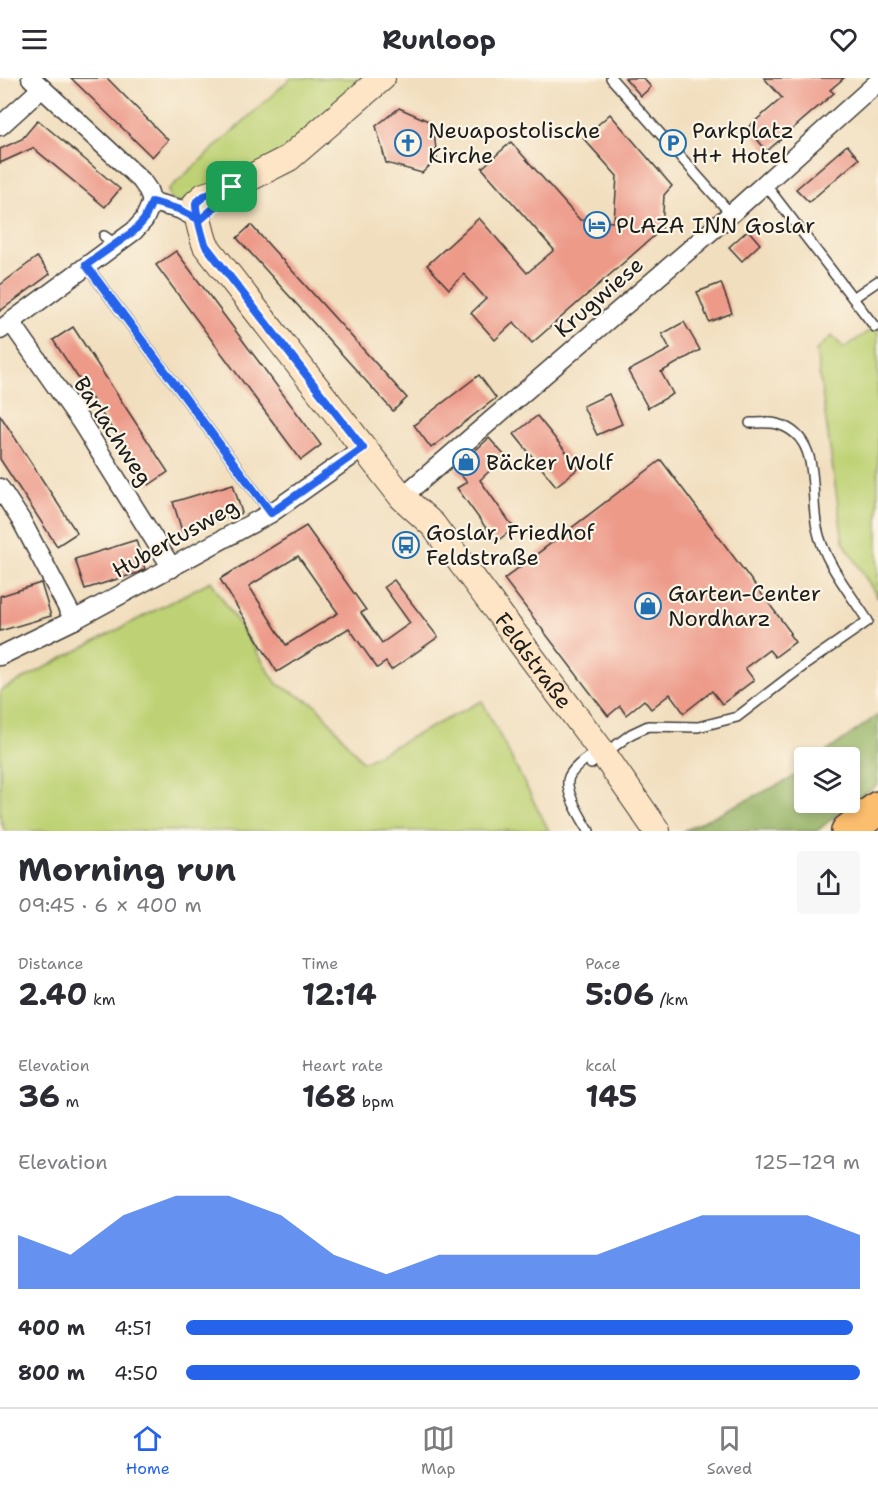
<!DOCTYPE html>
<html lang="en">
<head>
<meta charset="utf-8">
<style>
	:root { --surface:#fff; --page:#f7f7f7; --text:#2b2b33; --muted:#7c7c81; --line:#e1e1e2; --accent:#2563eb }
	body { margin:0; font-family:"Shantell Sans",sans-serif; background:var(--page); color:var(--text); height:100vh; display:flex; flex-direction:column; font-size:22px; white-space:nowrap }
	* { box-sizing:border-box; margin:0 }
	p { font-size:20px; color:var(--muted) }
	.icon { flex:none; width:33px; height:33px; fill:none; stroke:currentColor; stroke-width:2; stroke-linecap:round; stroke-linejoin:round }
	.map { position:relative; height:753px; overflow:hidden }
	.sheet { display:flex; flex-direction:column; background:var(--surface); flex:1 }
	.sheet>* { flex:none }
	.buttons { position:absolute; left:794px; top:669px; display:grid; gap:12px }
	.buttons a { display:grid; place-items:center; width:66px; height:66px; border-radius:6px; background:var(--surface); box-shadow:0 3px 9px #0003; font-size:30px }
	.pin { position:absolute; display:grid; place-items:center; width:51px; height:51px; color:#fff; margin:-26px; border-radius:12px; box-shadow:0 3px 9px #0006 }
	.round { display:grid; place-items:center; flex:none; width:63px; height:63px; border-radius:6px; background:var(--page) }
	.head { display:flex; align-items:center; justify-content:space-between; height:102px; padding:0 18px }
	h1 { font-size:33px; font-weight:700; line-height:45px }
	.stats { display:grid; grid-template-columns:repeat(3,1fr); gap:9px; height:102px; padding:6px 18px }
	.stats div { display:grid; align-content:center }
	.stats b { font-size:30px; font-weight:700 }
	.stats small { font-size:16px; font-weight:400 }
	.stats p { font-size:16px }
	.chart { height:168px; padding:12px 18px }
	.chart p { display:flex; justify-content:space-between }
	.chart svg { width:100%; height:108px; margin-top:6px; fill:var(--accent); opacity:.7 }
	ul { padding:0 18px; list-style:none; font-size:20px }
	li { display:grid; grid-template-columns:96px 72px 1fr; align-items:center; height:45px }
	li i { height:15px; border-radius:8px; background:var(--accent) }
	header { display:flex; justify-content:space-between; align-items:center; height:78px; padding:0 18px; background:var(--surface); font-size:27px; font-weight:700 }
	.menu { display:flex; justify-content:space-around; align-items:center; height:84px; border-top:2px solid var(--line); background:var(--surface); font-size:16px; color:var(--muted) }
	.menu a { display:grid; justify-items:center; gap:3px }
	.menu .active { color:var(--accent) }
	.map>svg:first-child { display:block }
	.green { fill:#bed275; stroke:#6d7748; stroke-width:1.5 }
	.forest { fill:#96b466; stroke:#596841; stroke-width:1.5 }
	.building { fill:#ed9a89; fill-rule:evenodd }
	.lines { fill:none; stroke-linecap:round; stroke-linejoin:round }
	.lane-casing { stroke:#3c3934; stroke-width:12 }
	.street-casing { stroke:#3c3934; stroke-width:21 }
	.secondary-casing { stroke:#3c3934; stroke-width:28 }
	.highway-casing { stroke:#3c3934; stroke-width:36 }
	.lane { stroke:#fff; stroke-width:9 }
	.street { stroke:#fff; stroke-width:18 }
	.secondary { stroke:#fde5c5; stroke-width:26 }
	.highway { stroke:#fbbd6e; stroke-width:33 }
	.route-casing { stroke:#fff; stroke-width:12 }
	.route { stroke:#2563eb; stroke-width:8 }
	.labels { text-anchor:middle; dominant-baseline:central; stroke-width:4.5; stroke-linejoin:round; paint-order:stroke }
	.poi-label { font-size:22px; fill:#1c1c1c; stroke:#fcf5e5; text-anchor:start }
	.street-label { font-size:22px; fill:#1c1c1c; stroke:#fcf5e5 }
</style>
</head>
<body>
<header><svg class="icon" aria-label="menu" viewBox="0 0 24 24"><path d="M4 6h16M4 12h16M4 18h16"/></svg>Runloop<svg class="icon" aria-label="heart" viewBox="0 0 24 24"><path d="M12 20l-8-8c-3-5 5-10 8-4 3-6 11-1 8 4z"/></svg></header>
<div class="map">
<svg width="878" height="753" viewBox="0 0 878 753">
	<rect width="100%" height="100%" fill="#fcf5e5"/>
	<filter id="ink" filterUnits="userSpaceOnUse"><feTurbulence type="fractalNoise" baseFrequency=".0167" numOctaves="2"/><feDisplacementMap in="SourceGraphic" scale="12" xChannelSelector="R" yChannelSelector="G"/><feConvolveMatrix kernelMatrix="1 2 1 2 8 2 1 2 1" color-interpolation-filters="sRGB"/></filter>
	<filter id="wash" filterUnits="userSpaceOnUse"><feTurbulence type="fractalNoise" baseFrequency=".008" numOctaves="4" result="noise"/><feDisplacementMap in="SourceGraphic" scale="24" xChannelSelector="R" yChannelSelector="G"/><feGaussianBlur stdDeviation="1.35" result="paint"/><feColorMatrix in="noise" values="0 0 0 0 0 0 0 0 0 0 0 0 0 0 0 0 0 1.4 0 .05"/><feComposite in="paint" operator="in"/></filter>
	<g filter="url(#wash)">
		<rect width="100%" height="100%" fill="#f1debe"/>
		<g class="green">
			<path d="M 291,0 L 382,0 L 289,80 L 196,125 L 171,123 L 168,112 Z"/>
			<path d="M 878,247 L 878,520 L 843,463 L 816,272 L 832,258 L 844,270 Z"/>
			<path d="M 211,503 L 277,606 L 316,627 L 363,684 L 482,623 L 549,753 L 5,753 L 0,741 L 0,613 Z"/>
		</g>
		<path class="forest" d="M 878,637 L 878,707 L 854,722 L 817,753 L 683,753 L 790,701 L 804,691 L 804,724 L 849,724 L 849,680 L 819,679 Z"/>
		<g id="blocks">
			<g class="building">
				<path d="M 71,0 L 107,0 L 168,62 L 152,79 Z"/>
				<path d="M 625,0 L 643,0 L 651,9 L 641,18 Z"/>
				<path d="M 764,0 L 844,0 L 830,12 L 834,15 L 767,73 L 747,50 L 782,20 Z"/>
				<path d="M 399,30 L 433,45 L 437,81 L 422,95 L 386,85 L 376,48 Z"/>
				<path d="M 610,36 L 672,108 L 664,117 L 662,151 L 532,265 L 514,244 L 495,262 L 471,235 L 486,221 L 464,196 L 449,211 L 427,187 L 479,140 L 527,195 L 554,172 L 482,90 L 511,64 L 580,142 L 614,144 L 617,98 L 583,60 Z"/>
				<path d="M 38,42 L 120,111 L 105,129 L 33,70 L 0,85 L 0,71 L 22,61 Z"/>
				<path d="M 847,67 L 859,81 L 809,124 L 796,111 Z"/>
				<path d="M 251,147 L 407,320 L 393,333 L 237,160 Z"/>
				<path d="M 748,152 L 760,166 L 742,183 L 729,169 Z"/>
				<path d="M 176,173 L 321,367 L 301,382 L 156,187 Z"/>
				<path d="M 37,179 L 50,196 L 0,233 L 0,207 Z"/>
				<path d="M 721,205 L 732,235 L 709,244 L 697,214 Z"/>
				<path d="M 684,244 L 700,272 L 661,294 L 673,316 L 648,330 L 628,293 L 670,271 L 662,256 Z"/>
				<path d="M 73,249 L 168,394 L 149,407 L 53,262 Z"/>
				<path d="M 479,297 L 496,320 L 431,370 L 414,347 Z"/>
				<path d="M 609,316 L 622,346 L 597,357 L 583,328 Z"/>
				<path d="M 0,337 L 77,455 L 57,468 L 0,381 Z"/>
				<path d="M 537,338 L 579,390 L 556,408 L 514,356 Z"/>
				<path d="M 489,360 L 505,378 L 480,402 L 514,450 L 496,464 L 457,410 L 467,404 L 455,391 Z"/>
				<path d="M 661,382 L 791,555 L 789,556 L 795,564 L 775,579 L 769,572 L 745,590 L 754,602 L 722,626 L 712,613 L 684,635 L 670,616 L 651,631 L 644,622 L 626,637 L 620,628 L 608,638 L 504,501 Z"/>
				<path d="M 233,406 L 242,435 L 182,453 L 173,424 Z"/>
				<path d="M 306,448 L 366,532 L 361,535 L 382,565 L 410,545 L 384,509 L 394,502 L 438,559 L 391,592 L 386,584 L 377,590 L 349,550 L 277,594 L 220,501 ZM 298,478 L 338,535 L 286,567 L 249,508 Z"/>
				<path d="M 136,462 L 145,491 L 137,495 L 85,511 L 75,481 Z"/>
				<path d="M 41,505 L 51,538 L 0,553 L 0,518 Z"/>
			</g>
		</g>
	</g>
	<g filter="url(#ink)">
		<use href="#blocks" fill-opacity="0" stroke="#3c3934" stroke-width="1.5"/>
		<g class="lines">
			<defs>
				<g id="lane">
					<path d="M 611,0 L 731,136"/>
					<path d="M 765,106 L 875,249"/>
					<path d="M 104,158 L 117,167"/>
					<path d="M 86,187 L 271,435"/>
					<path d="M 853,220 L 878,203"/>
					<path d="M 591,686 L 631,656 L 648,648 L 698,649 L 737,639 L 806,586 L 868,543 C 850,515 824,484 817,450 C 809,415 823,358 777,346 C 769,344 758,345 750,345"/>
					<path d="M 589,753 C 582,741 563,712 569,699 C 574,688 589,679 598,672"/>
				</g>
				<g id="street">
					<path d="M 31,0 L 141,102 L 148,112 L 152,124 L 179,131 L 200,142"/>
					<path d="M 0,48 L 42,10"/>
					<path d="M 11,244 L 81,344 L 172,490"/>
					<path d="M 0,252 L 134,153 L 144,142 L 152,124"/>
					<path d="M 0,410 L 21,442 L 74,542"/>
					<path d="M 402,419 L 731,136 L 878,4"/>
					<path d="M 0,578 L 74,542 L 271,435 L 363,370"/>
				</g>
				<g id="secondary">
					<path id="s1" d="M 382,0 L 289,80 L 232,109 L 204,118 L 196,125 C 195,131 203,162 206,168 L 402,419 L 433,447 L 600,671 L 657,753"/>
				</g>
				<path id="highway" d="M 848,753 L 878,730"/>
			</defs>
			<use href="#lane" class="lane-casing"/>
			<use href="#street" class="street-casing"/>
			<use href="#secondary" class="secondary-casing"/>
			<use href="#highway" class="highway-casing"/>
			<use href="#lane" class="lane"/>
			<use href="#street" class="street"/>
			<use href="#secondary" class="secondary"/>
			<use href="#highway" class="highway"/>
		</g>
	</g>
	<g class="lines" filter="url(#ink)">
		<defs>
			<path id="route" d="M 232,109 L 222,123 L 200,142 L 178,131 L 152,124 L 144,142 L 134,153 L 86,187 L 271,435 L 363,370 L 206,168 C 203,162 195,131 196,125 L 204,118 L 232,109"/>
		</defs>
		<use href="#route" class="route-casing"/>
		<use href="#route" class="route"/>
	</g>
	<defs>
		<symbol id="church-ring" viewBox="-11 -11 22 22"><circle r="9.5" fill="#fcf5e5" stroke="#1f6fb2" stroke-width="1.5"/><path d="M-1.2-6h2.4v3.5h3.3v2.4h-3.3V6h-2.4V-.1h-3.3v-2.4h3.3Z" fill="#1f6fb2"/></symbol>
		<symbol id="parking-ring" viewBox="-11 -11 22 22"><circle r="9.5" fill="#fcf5e5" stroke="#1f6fb2" stroke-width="1.5"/><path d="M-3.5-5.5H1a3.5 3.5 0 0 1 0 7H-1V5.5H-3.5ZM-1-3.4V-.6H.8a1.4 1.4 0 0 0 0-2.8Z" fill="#1f6fb2"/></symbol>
		<symbol id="hotel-ring" viewBox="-11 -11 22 22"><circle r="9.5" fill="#fcf5e5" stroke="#1f6fb2" stroke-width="1.5"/><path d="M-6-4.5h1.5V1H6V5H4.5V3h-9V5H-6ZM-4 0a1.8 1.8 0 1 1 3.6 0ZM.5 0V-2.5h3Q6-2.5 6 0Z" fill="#1f6fb2"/></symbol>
		<symbol id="shop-ring" viewBox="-11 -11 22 22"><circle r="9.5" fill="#fcf5e5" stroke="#1f6fb2" stroke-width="1.5"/><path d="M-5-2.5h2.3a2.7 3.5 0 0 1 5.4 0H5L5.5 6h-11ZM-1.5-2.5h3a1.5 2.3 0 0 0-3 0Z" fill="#1f6fb2"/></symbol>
		<symbol id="bus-ring" viewBox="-11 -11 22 22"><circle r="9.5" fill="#fcf5e5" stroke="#1f6fb2" stroke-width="1.5"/><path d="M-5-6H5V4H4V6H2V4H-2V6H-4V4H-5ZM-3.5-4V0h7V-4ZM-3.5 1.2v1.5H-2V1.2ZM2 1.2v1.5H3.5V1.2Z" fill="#1f6fb2"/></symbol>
	</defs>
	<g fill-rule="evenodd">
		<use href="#church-ring" x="393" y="50" width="30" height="30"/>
		<use href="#parking-ring" x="658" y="50" width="30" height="30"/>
		<use href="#hotel-ring" x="582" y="132" width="30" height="30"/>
		<use href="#shop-ring" x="451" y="369" width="30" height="30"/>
		<use href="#bus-ring" x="391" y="452" width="30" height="30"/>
		<use href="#shop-ring" x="633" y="513" width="30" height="30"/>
	</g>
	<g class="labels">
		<g class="poi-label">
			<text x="428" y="52">Neuapostolische<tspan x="428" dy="25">Kirche</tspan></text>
			<text x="692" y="52">Parkplatz<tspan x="692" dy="25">H+ Hotel</tspan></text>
			<text x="616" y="147">PLAZA INN Goslar</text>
			<text x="486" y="384">Bäcker Wolf</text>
			<text x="426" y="454">Goslar, Friedhof<tspan x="426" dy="25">Feldstraße</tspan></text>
			<text x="668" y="515">Garten-Center<tspan x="668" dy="25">Nordharz</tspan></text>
		</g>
		<g class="street-label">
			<text transform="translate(599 219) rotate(-41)">Krugwiese</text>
			<text transform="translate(113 353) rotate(57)">Barlachweg</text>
			<text transform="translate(175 460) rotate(-29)">Hubertusweg</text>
			<text stroke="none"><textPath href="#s1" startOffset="800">Feldstraße</textPath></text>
		</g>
	</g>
</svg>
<div class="buttons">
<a><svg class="icon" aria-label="layers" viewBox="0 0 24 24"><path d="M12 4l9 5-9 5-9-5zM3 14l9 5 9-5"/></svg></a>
</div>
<div class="pin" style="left:232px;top:109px;background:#1e9e55"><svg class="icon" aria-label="arrive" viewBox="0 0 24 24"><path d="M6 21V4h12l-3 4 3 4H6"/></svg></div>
</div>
<section class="sheet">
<div class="head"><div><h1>Morning run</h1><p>09:45 · 6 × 400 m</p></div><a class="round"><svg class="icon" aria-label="share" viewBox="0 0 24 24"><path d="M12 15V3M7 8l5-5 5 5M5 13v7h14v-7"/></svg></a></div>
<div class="stats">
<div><p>Distance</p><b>2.40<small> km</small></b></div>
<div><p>Time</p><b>12:14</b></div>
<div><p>Pace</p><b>5:06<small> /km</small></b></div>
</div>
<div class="stats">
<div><p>Elevation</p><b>36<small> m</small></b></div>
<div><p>Heart rate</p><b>168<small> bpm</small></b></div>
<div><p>kcal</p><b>145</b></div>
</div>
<div class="chart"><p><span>Elevation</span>125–129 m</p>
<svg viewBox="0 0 160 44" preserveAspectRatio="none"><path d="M0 44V22L10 30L20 14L30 6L40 6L50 14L60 30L70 38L80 30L90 30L100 30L110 30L120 22L130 14L140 14L150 14L160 22V44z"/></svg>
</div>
<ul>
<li><b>400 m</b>4:51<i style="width:99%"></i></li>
<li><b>800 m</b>4:50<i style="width:100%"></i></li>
</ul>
</section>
<nav class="menu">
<a class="active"><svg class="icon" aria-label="home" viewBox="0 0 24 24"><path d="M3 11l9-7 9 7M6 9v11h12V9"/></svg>Home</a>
<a><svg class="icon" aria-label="map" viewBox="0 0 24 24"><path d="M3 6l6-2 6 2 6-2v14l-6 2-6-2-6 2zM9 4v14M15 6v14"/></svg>Map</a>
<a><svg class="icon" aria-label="saved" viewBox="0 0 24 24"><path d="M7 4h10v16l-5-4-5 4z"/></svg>Saved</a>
</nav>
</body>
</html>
